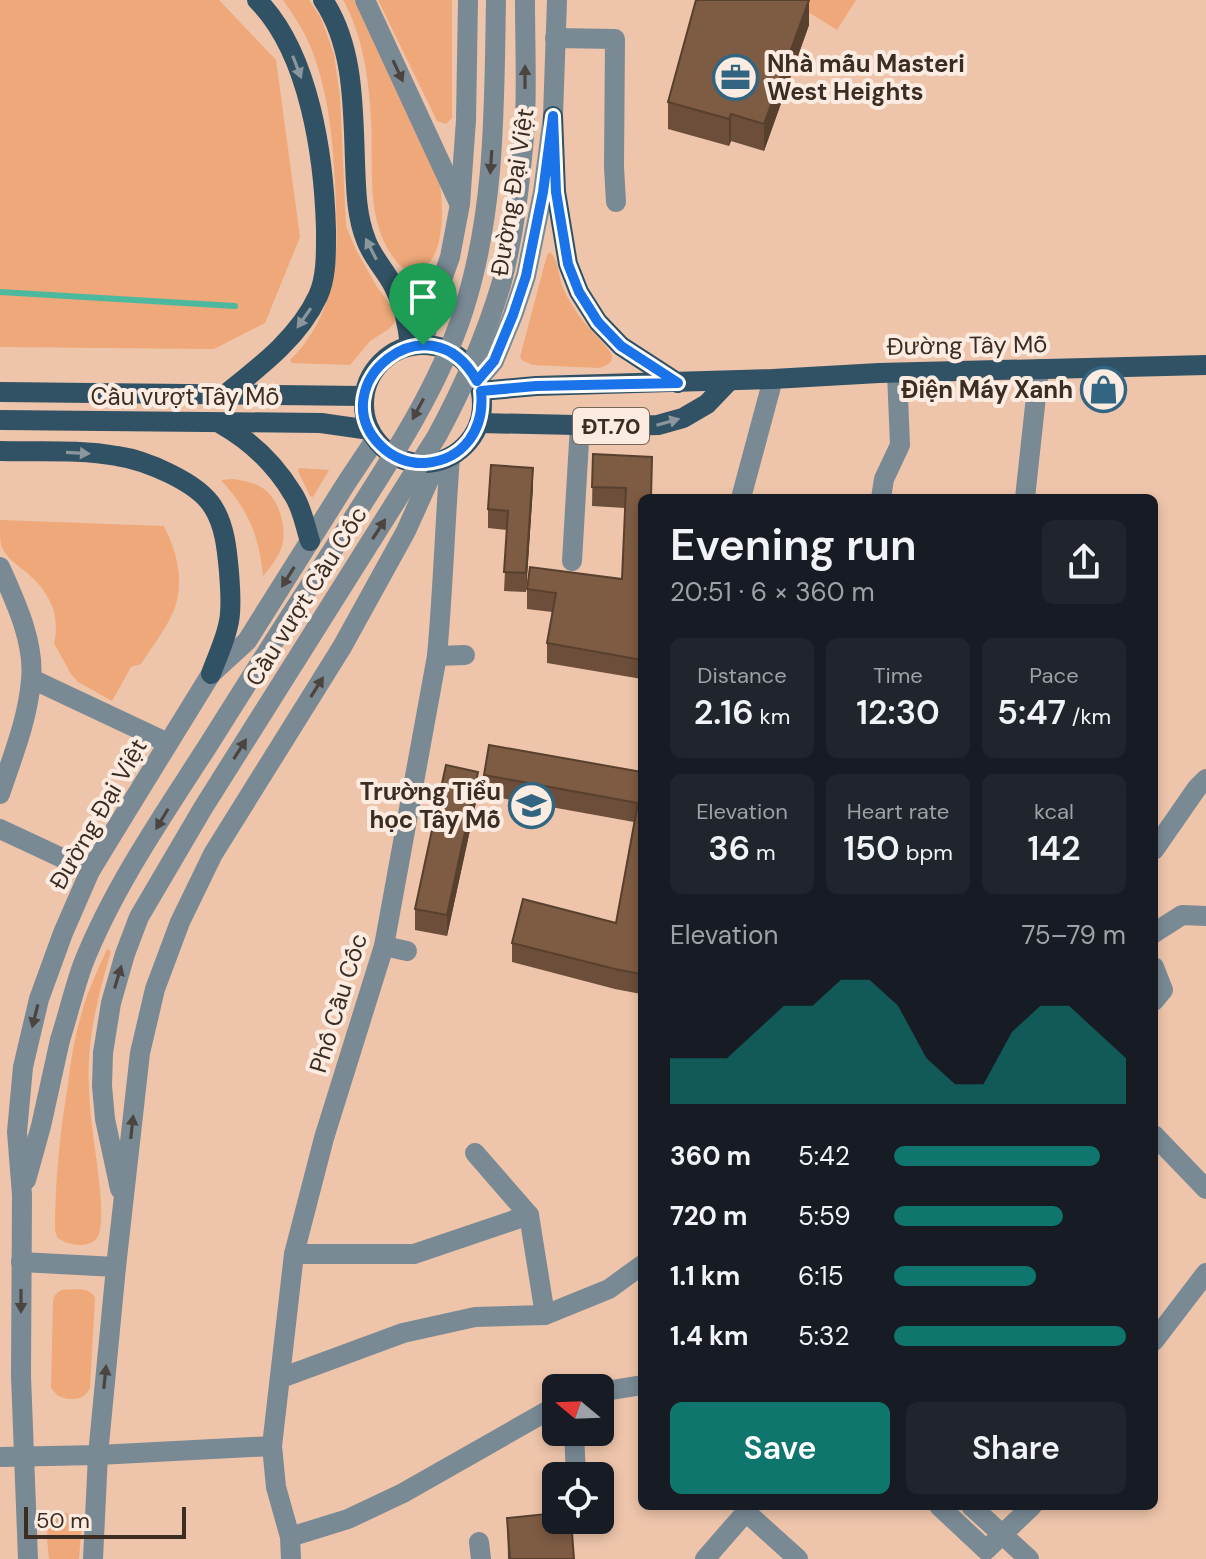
<!DOCTYPE html>
<html lang="en">
<head>
<meta charset="utf-8">
<style>
	:root { --surface:#171b24; --page:#20242c; --text:#f1f3f6; --muted:#9ea1a6; --accent:#0f766e }
	body { margin:0; font-family:"DM Sans",sans-serif; background:var(--page); color:var(--text); height:100vh; display:flex; flex-direction:column; font-size:30px; white-space:nowrap }
	* { box-sizing:border-box; margin:0 }
	p { font-size:26px; color:var(--muted) }
	.icon { flex:none; width:44px; height:44px; fill:none; stroke:currentColor; stroke-width:2; stroke-linecap:round; stroke-linejoin:round }
	.map { position:relative; flex:1; overflow:hidden }
	.sheet { position:absolute; left:638px; top:494px; width:520px; height:1016px; display:flex; flex-direction:column; background:var(--surface); border-radius:12px; box-shadow:0 4px 12px #0003 }
	.sheet>* { flex:none }
	.needle { width:52px; rotate:289deg }
	.fabs { position:absolute; left:542px; top:1374px; display:grid; gap:16px }
	.fabs a { display:grid; place-items:center; width:72px; height:72px; border-radius:12px; background:var(--surface); box-shadow:0 4px 12px #0003; font-size:40px }
	.scale { position:absolute; left:24px; bottom:20px; width:162px; box-sizing:border-box; padding-left:8px; border:4px solid #3c2d22; border-top:0; font-size:22px; line-height:28px; white-space:nowrap; color:#3c2d22; -webkit-text-stroke:6px #fcebe1; paint-order:stroke }
	.pin { position:absolute; display:grid; place-items:center; width:68px; height:68px; color:#fff; margin:-82px -34px; border-radius:50% 50% 50% 0; rotate:-45deg; box-shadow:0 0 8px #0007 }
	.pin .icon { rotate:45deg }
	.round { display:grid; place-items:center; flex:none; width:84px; height:84px; border-radius:12px; background:var(--page) }
	.summary { display:flex; align-items:center; justify-content:space-between; height:136px; padding:0 32px }
	h1 { font-size:44px; font-weight:600; line-height:60px }
	.metrics { display:grid; grid-template-columns:repeat(3,1fr); gap:12px; height:136px; padding:8px 32px }
	.metrics div { display:grid; align-content:center; border-radius:12px; background:var(--page); text-align:center }
	.metrics b { font-size:34px; font-weight:600 }
	.metrics small { font-size:22px; font-weight:400 }
	.metrics p { font-size:22px }
	.chart { height:224px; padding:16px 32px }
	.chart p { display:flex; justify-content:space-between }
	.chart svg { width:100%; height:144px; margin-top:8px; fill:var(--accent); opacity:.7 }
	.cta { display:flex; gap:16px; margin-top:auto; padding:16px 32px }
	.cta a { flex:1; height:92px; border-radius:12px; background:var(--accent); color:#fff; font-size:32px; font-weight:600; line-height:92px; text-align:center }
	.cta a+a { background:var(--page); color:var(--text) }
	ul { padding:0 32px; list-style:none; font-size:26px }
	li { display:grid; grid-template-columns:128px 96px 1fr; align-items:center; height:60px }
	li i { height:20px; border-radius:10px; background:var(--accent) }
	.map>svg:first-child { display:block }
	.green { fill:#eea879 }
	.lines { fill:none; stroke-linecap:round; stroke-linejoin:round }
	.stream { stroke:#4cb99f; stroke-width:6 }
	.minor { stroke:#798a95; stroke-width:20 }
	.major { stroke:#315265; stroke-width:20 }
	.minor-bridge { stroke:#798a95; stroke-width:20 }
	.wall { fill:#6c4e3a }
	.shaded-wall { fill:#58402f }
	.building { fill:#7e5b43; stroke:#58402f; stroke-width:2 }
	.oneway { fill:#8c979d }
	.oneway2 { fill:#4b443f }
	.route-casing { stroke:#fff; stroke-width:16 }
	.route { stroke:#1a73e8; stroke-width:10 }
	.labels { text-anchor:middle; dominant-baseline:central; stroke-width:8; stroke-linejoin:round; paint-order:stroke }
	.shield { fill:#fcebe1; stroke:#76665b; stroke-width:2 }
	.shield-label { font-size:22px; font-weight:bold; fill:#3c2d22 }
	.poi-label { font-size:24px; font-weight:bold; fill:#3c2d22; stroke:#fcebe1; text-anchor:end }
	.street-label { font-size:24px; fill:#3c2d22; stroke:#fcebe1 }
</style>
</head>
<body>
<div class="map">
<svg width="1206" height="1559" viewBox="0 0 1206 1559">
	<rect width="100%" height="100%" fill="#eec5ab"/>
	<g class="green">
		<path d="M 0,0 L 219,0 L 276,60 L 300,237 L 265,323 L 214,349 L 0,347 Z"/>
		<path d="M 283,0 L 309,0 L 321,18 L 334,54 L 340,97 L 346,226 L 356,250 L 377,287 L 394,310 L 395,322 L 389,329 L 370,341 L 350,365 L 292,363 L 290,360 C 311,340 325,313 331,285 C 338,259 337,232 336,205 C 334,154 331,102 313,53 C 306,34 295,17 283,0 Z"/>
		<path d="M 343,0 L 354,0 L 440,186 C 444,208 445,270 413,270 C 406,270 401,268 397,262 C 364,223 374,167 371,119 C 369,80 363,35 343,0 Z"/>
		<path d="M 378,0 L 452,0 L 452,118 L 446,124 L 437,121 Z"/>
		<path d="M 789,0 L 856,0 L 837,30 Z"/>
		<path d="M 550,252 C 559,260 558,276 563,288 C 567,297 573,307 579,316 C 584,323 612,351 612,356 C 613,364 605,366 599,368 L 533,365 L 523,361 L 520,357 L 547,255 Z"/>
		<path d="M 299,468 L 329,470 L 313,497 L 310,496 L 298,471 Z"/>
		<path d="M 233,479 C 243,481 255,482 264,489 C 280,501 288,531 281,549 C 277,559 270,568 263,576 C 259,536 249,511 221,480 Z"/>
		<path d="M 0,520 L 164,526 C 177,552 185,582 174,610 C 166,629 152,647 141,664 L 131,667 L 112,701 L 78,682 L 71,674 L 54,643 C 57,633 56,622 54,612 C 49,595 39,583 26,572 C 16,564 6,558 1,545 C 0,538 0,527 0,520 Z"/>
		<path d="M 107,949 L 111,951 C 98,996 86,1041 89,1089 C 90,1127 99,1165 101,1204 C 101,1213 102,1225 99,1234 C 94,1250 66,1246 57,1237 L 55,1230 C 55,1181 60,1132 68,1084 C 71,1059 75,1035 82,1012 C 88,990 98,970 107,949 Z"/>
		<path d="M 61,1290 C 73,1290 89,1286 95,1298 L 90,1388 C 84,1401 70,1401 58,1396 L 51,1388 L 53,1301 L 55,1295 Z"/>
		<path d="M 59,1513 C 69,1513 77,1514 82,1523 L 79,1559 L 49,1559 C 48,1542 42,1523 59,1513 Z"/>
	</g>
	<g class="lines">
		<path class="stream" d="M 0,292 L 235,306"/>
		<g class="minor">
			<path d="M 365,0 L 459,203"/>
			<path d="M 555,38 L 615,39 L 614,167 L 616,202"/>
			<path d="M 423,345 L 432,308 L 450,257 L 460,204 L 466,120 L 468,0"/>
			<path d="M 477,381 L 494,361 L 513,315 L 526,276 L 543,192 L 553,116 L 557,0"/>
			<path d="M 741,498 L 773,379"/>
			<path d="M 881,498 L 884,479 L 900,445 L 897,373"/>
			<path d="M 1025,498 L 1039,369"/>
			<path d="M 572,561 L 580,425"/>
			<path d="M 0,567 C 15,601 35,642 31,680 C 28,719 12,758 0,794"/>
			<path d="M 437,656 L 465,655"/>
			<path d="M 32,679 L 168,743"/>
			<path d="M 0,829 L 90,871"/>
			<path d="M 1154,850 L 1197,788 L 1206,779"/>
			<path d="M 1154,933 L 1182,915 L 1206,916"/>
			<path d="M 384,946 L 407,951"/>
			<path d="M 1154,967 L 1163,990 L 1154,1001"/>
			<path d="M 103,1053 L 102,1086 L 105,1119 L 120,1189"/>
			<path d="M 1154,1135 L 1206,1189"/>
			<path d="M 475,1153 L 529,1215 L 545,1315"/>
			<path d="M 26,1180 L 41,1126 L 60,1040"/>
			<path d="M 294,1254 L 414,1254 L 529,1215"/>
			<path d="M 21,1262 L 116,1267"/>
			<path d="M 1154,1341 L 1206,1273"/>
			<path d="M 281,1378 L 403,1333 L 475,1317 L 545,1315 L 609,1289 L 642,1265"/>
			<path d="M 600,1392 L 642,1385"/>
			<path d="M 574,1432 L 576,1476"/>
			<path d="M 0,1457 L 98,1455 L 272,1446"/>
			<path d="M 748,1506 L 746,1512 L 798,1559"/>
			<path d="M 939,1506 L 986,1550 L 1032,1506"/>
			<path d="M 971,1506 L 1029,1559"/>
			<path d="M 290,1537 L 348,1519 L 403,1493 L 556,1406"/>
			<path d="M 479,1542 L 481,1559"/>
			<path d="M 28,1559 L 21,1376 L 22,1195 L 17,1132 L 23,1067 L 39,999 L 63,933 L 90,871 L 126,812 L 211,674 L 247,641 L 347,482 L 375,440"/>
			<path d="M 93,1559 L 98,1455 L 116,1267 L 140,1053 L 155,989 L 180,922 L 213,854 L 342,647 L 406,531 L 437,462"/>
			<path d="M 291,1559 L 290,1537 L 276,1487 L 272,1446 L 294,1254 L 324,1138 L 384,946 L 437,656 C 443,590 445,523 450,457"/>
			<path d="M 705,1559 L 746,1512"/>
		</g>
		<g class="major">
			<path d="M 323,0 C 354,46 353,107 355,161 C 356,187 356,215 366,240 C 372,257 386,271 394,287 C 404,306 408,325 410,346"/>
			<path d="M 553,116 L 556,192 L 568,264 L 579,292 L 598,322 L 621,346 L 678,383"/>
			<circle cx="423" cy="404" r="59"/>
			<path d="M 481,391 L 536,386 L 773,379 L 879,373 L 1206,365"/>
			<path d="M 0,392 L 364,396"/>
			<path d="M 227,393 C 261,366 299,337 318,296 C 327,276 326,251 326,229 C 324,158 310,53 257,0"/>
			<path d="M 0,420 L 321,423 L 370,430"/>
			<path d="M 479,423 L 622,426 L 658,425 L 683,418 L 707,404 L 729,381"/>
			<path d="M 221,424 C 251,441 275,464 293,494 C 302,507 305,526 310,541"/>
			<path d="M 0,451 C 39,452 79,449 117,456 C 145,460 198,482 213,507 C 225,526 227,550 229,572 C 230,587 232,606 229,621 C 226,639 217,657 211,674"/>
		</g>
		<g class="minor-bridge">
			<path d="M 60,1040 C 68,1015 74,989 83,964 C 114,886 164,814 209,744 C 251,677 293,611 336,545 C 382,473 437,393 463,312 C 496,210 494,105 496,0"/>
			<path d="M 103,1053 L 111,1003 L 125,954 L 139,917 L 203,808 L 437,436 C 463,388 485,338 501,285 C 512,244 518,200 522,158 C 528,106 525,52 525,0"/>
		</g>
	</g>
	<g class="wall">
		<path d="M 809,0 L 809,25 L 764,151 L 731,141 L 729,146 L 668,129 L 668,102 Z"/>
		<path d="M 593,454 L 642,498 L 642,679 L 547,663 L 547,643 L 552,612 L 527,609 L 527,589 L 622,579 L 625,508 L 592,506 Z"/>
		<path d="M 533,487 L 526,592 L 504,591 L 507,530 L 488,528 L 488,509 Z"/>
		<path d="M 642,772 L 641,994 L 615,989 L 512,962 L 512,943 L 616,923 L 634,822 L 484,795 L 484,775 Z"/>
		<path d="M 478,793 L 447,936 L 415,930 L 415,909 Z"/>
		<path d="M 507,1518 L 574,1559 L 508,1559 Z"/>
	</g>
	<g class="shaded-wall">
		<path d="M 809,0 L 809,25 L 764,151 L 764,124 Z"/>
		<path d="M 731,114 L 731,141 L 729,146 L 729,119 Z"/>
		<path d="M 533,468 L 533,487 L 526,592 L 526,573 Z"/>
		<path d="M 478,772 L 478,793 L 447,936 L 447,915 Z"/>
	</g>
	<g class="building">
		<path d="M 696,0 L 809,0 L 764,124 L 731,114 L 729,119 L 668,102 Z"/>
		<path d="M 593,454 L 652,457 L 651,498 L 642,498 L 642,660 L 547,643 L 556,593 L 527,589 L 530,567 L 622,579 L 626,488 L 592,487 Z"/>
		<path d="M 491,465 L 533,468 L 526,573 L 504,572 L 508,511 L 488,509 Z"/>
		<path d="M 489,745 L 642,772 L 642,968 L 641,974 L 615,969 L 512,943 L 523,899 L 616,923 L 638,803 L 484,775 Z"/>
		<path d="M 446,765 L 478,772 L 447,915 L 415,909 Z"/>
		<path d="M 556,1513 L 556,1520 L 571,1520 L 574,1559 L 510,1559 L 507,1518 Z"/>
	</g>
	<defs><path id="oneway-solid" d="M-6-.8H1V-3.2L6.5 0L1 3.2V.8H-6Z" transform="scale(2)"/></defs>
	<g class="oneway">
		<use href="#oneway-solid" transform="translate(297 67) rotate(69)"/>
		<use href="#oneway-solid" transform="translate(371 249) rotate(-117)"/>
		<use href="#oneway-solid" transform="translate(304 318) rotate(125)"/>
		<use href="#oneway-solid" transform="translate(668 422) rotate(-16)"/>
		<use href="#oneway-solid" transform="translate(78 453) rotate(3)"/>
	</g>
	<g class="oneway2">
		<use href="#oneway-solid" transform="translate(398 71) rotate(65)"/>
		<use href="#oneway-solid" transform="translate(525 77) rotate(-90)"/>
		<use href="#oneway-solid" transform="translate(491 162) rotate(94)"/>
		<use href="#oneway-solid" transform="translate(418 409) rotate(118)"/>
		<use href="#oneway-solid" transform="translate(379 529) rotate(-57)"/>
		<use href="#oneway-solid" transform="translate(288 577) rotate(122)"/>
		<use href="#oneway-solid" transform="translate(317 687) rotate(-58)"/>
		<use href="#oneway-solid" transform="translate(240 749) rotate(-58)"/>
		<use href="#oneway-solid" transform="translate(162 819) rotate(121)"/>
		<use href="#oneway-solid" transform="translate(118 977) rotate(-73)"/>
		<use href="#oneway-solid" transform="translate(35 1016) rotate(104)"/>
		<use href="#oneway-solid" transform="translate(132 1127) rotate(-84)"/>
		<use href="#oneway-solid" transform="translate(21 1301) rotate(90)"/>
		<use href="#oneway-solid" transform="translate(105 1377) rotate(-84)"/>
	</g>
	<g class="lines">
		<defs>
			<path id="route" d="M 553,116 L 556,192 L 568,264 L 579,292 L 598,322 L 621,346 L 678,383 L 536,386 L 481,391 C 485,429 464,460 425,463 C 408,464 392,457 381,446 C 320,386 429,294 477,381 L 494,361 L 513,315 L 526,276 L 543,192 Z"/>
		</defs>
		<use href="#route" class="route-casing"/>
		<use href="#route" class="route"/>
	</g>
	<defs>
		<symbol id="office-ring" viewBox="-11 -11 22 22"><circle r="9.5" fill="#fcebe1" stroke="#316581" stroke-width="1.5"/><path d="M-6-3h4V-5.5h4V-3h4V5H-6ZM-1-4.5V-3h2v-1.5ZM-6 0V1H6V0Z" fill="#316581"/></symbol>
		<symbol id="shop-ring" viewBox="-11 -11 22 22"><circle r="9.5" fill="#fcebe1" stroke="#316581" stroke-width="1.5"/><path d="M-5-2.5h2.3a2.7 3.5 0 0 1 5.4 0H5L5.5 6h-11ZM-1.5-2.5h3a1.5 2.3 0 0 0-3 0Z" fill="#316581"/></symbol>
		<symbol id="school-ring" viewBox="-11 -11 22 22"><circle r="9.5" fill="#fcebe1" stroke="#316581" stroke-width="1.5"/><path d="M0-5L7-2L0 1L-7-2ZM-4 1L0 2.5L4 1V4Q0 6-4 4Z" fill="#316581"/></symbol>
	</defs>
	<g fill-rule="evenodd">
		<use href="#office-ring" x="710" y="52" width="51" height="51"/>
		<use href="#shop-ring" x="1078" y="364" width="51" height="51"/>
		<use href="#school-ring" x="506" y="780" width="51" height="51"/>
	</g>
	<g class="labels">
		<rect class="shield" x="573" y="408" width="76" height="36" rx="6"/>
		<g class="shield-label">
			<text x="611" y="426">ĐT.70</text>
		</g>
		<g class="poi-label">
			<text x="767" y="63" text-anchor="start">Nhà mẫu Masteri<tspan x="767" dy="28">West Heights</tspan></text>
			<text x="1073" y="389">Điện Máy Xanh</text>
			<text x="501" y="791">Trường Tiểu<tspan x="501" dy="28">học Tây Mỗ</tspan></text>
		</g>
		<g class="street-label">
			<text transform="translate(512 192) rotate(-81)">Đường Đại Việt</text>
			<text transform="translate(967 345) rotate(-1)">Đường Tây Mỗ</text>
			<text x="185" y="396">Cầu vượt Tây Mỗ</text>
			<text transform="translate(306 596) rotate(-58)">Cầu vượt Cầu Cốc</text>
			<text transform="translate(98 814) rotate(-60)">Đường Đại Việt</text>
			<text transform="translate(338 1003) rotate(-73)">Phố Cầu Cốc</text>
		</g>
	</g>
</svg>
<div class="fabs">
<a><svg class="needle" viewBox="-14 -14 28 28"><path d="M0-13l5 13h-10z" fill="#e53935"/><path d="M0 13l5-13h-10z" fill="#9ea1a6"/></svg></a>
<a><svg class="icon" aria-label="locate" viewBox="0 0 24 24"><circle cx="12" cy="12" r="6"/><path d="M12 2v4M12 18v4M2 12h4M18 12h4"/></svg></a>
</div>
<div class="scale">50 m</div>
<div class="pin" style="left:423px;top:345px;background:#1e9e55"><svg class="icon" aria-label="arrive" viewBox="0 0 24 24"><path d="M6 21V4h12l-3 4 3 4H6"/></svg></div>
<section class="sheet">
<div class="summary"><div><h1>Evening run</h1><p>20:51 · 6 × 360 m</p></div><a class="round"><svg class="icon" aria-label="share" viewBox="0 0 24 24"><path d="M12 15V3M7 8l5-5 5 5M5 13v7h14v-7"/></svg></a></div>
<div class="metrics">
<div><p>Distance</p><b>2.16<small> km</small></b></div>
<div><p>Time</p><b>12:30</b></div>
<div><p>Pace</p><b>5:47<small> /km</small></b></div>
</div>
<div class="metrics">
<div><p>Elevation</p><b>36<small> m</small></b></div>
<div><p>Heart rate</p><b>150<small> bpm</small></b></div>
<div><p>kcal</p><b>142</b></div>
</div>
<div class="chart"><p><span>Elevation</span>75–79 m</p>
<svg viewBox="0 0 160 44" preserveAspectRatio="none"><path d="M0 44V30L10 30L20 30L30 22L40 14L50 14L60 6L70 6L80 14L90 30L100 38L110 38L120 22L130 14L140 14L150 22L160 30V44z"/></svg>
</div>
<ul>
<li><b>360 m</b>5:42<i style="width:89%"></i></li>
<li><b>720 m</b>5:59<i style="width:73%"></i></li>
<li><b>1.1 km</b>6:15<i style="width:61%"></i></li>
<li><b>1.4 km</b>5:32<i style="width:100%"></i></li>
</ul>
<div class="cta"><a>Save</a><a>Share</a></div>
</section>
</div>
</body>
</html>
